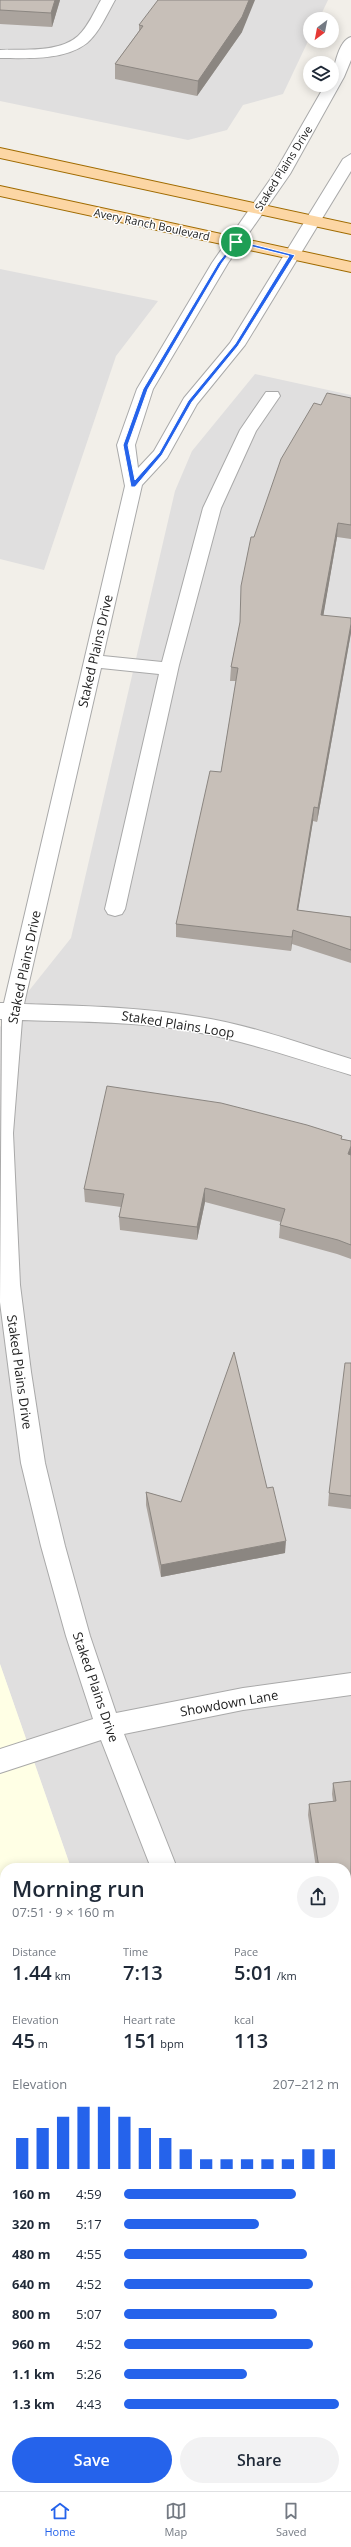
<!DOCTYPE html>
<html lang="en">
<head>
<meta charset="utf-8">
<style>
	:root { --surface:#fff; --page:#f2f2f3; --text:#1f2937; --muted:#747a83; --line:#e0e1e3; --accent:#2563eb }
	body { margin:0; font-family:"Open Sans",sans-serif; background:var(--page); color:var(--text); height:100vh; display:flex; flex-direction:column; font-size:15px; white-space:nowrap }
	* { box-sizing:border-box; margin:0 }
	p { font-size:13px; color:var(--muted) }
	.icon { flex:none; width:22px; height:22px; fill:none; stroke:currentColor; stroke-width:2; stroke-linecap:round; stroke-linejoin:round }
	.map { position:relative; flex:1; overflow:hidden }
	.side { position:absolute; left:0px; top:1863px; width:351px; height:628px; display:flex; flex-direction:column; background:var(--surface); border-radius:16px 16px 0 0; box-shadow:0 2px 10px #0003 }
	.side>* { flex:none }
	.needle { width:26px; rotate:212deg }
	.fabs { position:absolute; left:303px; top:12px; display:grid; gap:8px }
	.fabs a { display:grid; place-items:center; width:36px; height:36px; border-radius:50%; background:var(--surface); box-shadow:0 2px 10px #0003; font-size:20px }
	.pin { position:absolute; display:grid; place-items:center; width:34px; height:34px; color:#fff; margin:-17px; border:2px solid #fff; border-radius:50%; box-shadow:0 1px 4px #0007 }
	.round { display:grid; place-items:center; flex:none; width:42px; height:42px; border-radius:21px; background:var(--page) }
	.headline { display:flex; align-items:center; justify-content:space-between; height:68px; padding:0 12px }
	h1 { font-size:22px; font-weight:600; line-height:30px }
	.figures { display:grid; grid-template-columns:repeat(3,1fr); gap:6px; height:68px; padding:4px 12px }
	.figures div { display:grid; align-content:center }
	.figures b { font-size:20px; font-weight:600 }
	.figures small { font-size:11px; font-weight:400 }
	.figures p { font-size:11px }
	.chart { height:112px; padding:8px 12px }
	.chart p { display:flex; justify-content:space-between }
	.chart svg { width:100%; height:72px; margin-top:4px; stroke:var(--accent); stroke-width:6 }
	.primary-button { display:flex; gap:8px; margin-top:auto; padding:8px 12px }
	.primary-button a { flex:1; height:46px; border-radius:24px; background:var(--accent); color:#fff; font-size:16px; font-weight:600; line-height:46px; text-align:center }
	.primary-button a+a { background:var(--page); color:var(--text) }
	ul { padding:0 12px; list-style:none; font-size:13px }
	li { display:grid; grid-template-columns:64px 48px 1fr; align-items:center; height:30px }
	li i { height:10px; border-radius:5px; background:var(--accent) }
	.tabs { display:flex; justify-content:space-around; align-items:center; height:56px; border-top:1px solid var(--line); background:var(--surface); font-size:11px; color:var(--muted) }
	.tabs a { display:grid; justify-items:center; gap:2px }
	.tabs .selected { color:var(--accent) }
	.map>svg:first-child { display:block }
	.residential { fill:#e0dfdf }
	.education { fill:#ffffe5 }
	.parking { fill:#e2e2e2 }
	.lines { fill:none; stroke-linecap:round; stroke-linejoin:round }
	.minor-casing { stroke:#a9a9a9; stroke-width:2 }
	.major-casing { stroke:#a06b00; stroke-width:2 }
	.minor { fill:#fff; fill-rule:evenodd }
	.major { fill:#fcd6a4; fill-rule:evenodd }
	.wall { fill:#aba49e }
	.shaded-wall { fill:#8b8681 }
	.building { fill:#c7bfb8; stroke:#8b8681 }
	.route { fill:#2563eb; stroke:#fff; fill-rule:evenodd }
	.labels { text-anchor:middle; dominant-baseline:central; stroke-width:3; stroke-linejoin:round; paint-order:stroke }
	.far-street-label { font-size:11px; fill:#222; stroke:#fff }
	.street-label { font-size:13px; fill:#222; stroke:#fff }
</style>
</head>
<body>
<div class="map">
<svg width="351" height="2491" viewBox="0 0 351 2491">
	<rect width="100%" height="100%" fill="#f2efe9"/>
	<g class="residential">
		<path d="M 0,0 L 328,0 L 319,19 L 310,19 L 310,37 L 283,94 L 243,105 L 227,130 L 188,140 L 0,101 Z"/>
		<path d="M 0,269 L 158,301 L 116,356 L 44,570 L 0,559 Z"/>
		<path d="M 255,374 L 351,395 L 351,2460 L 346,2450 L 346,1868 L 71,1868 L 0,1664 L 0,1027 L 71,938 L 175,491 L 192,451 Z"/>
	</g>
	<path class="education" d="M 0,1664 L 71,1868 L 5,1868 L 5,2486 L 346,2486 L 346,2450 L 351,2460 L 351,2491 L 0,2491 Z"/>
	<g class="parking">
		<path d="M 0,1949 L 5,1960 L 5,2456 L 0,2444 Z"/>
		<path d="M 17,2486 L 250,2486 L 252,2491 L 19,2491 Z"/>
	</g>
	<g class="lines">
		<defs>
			<g id="minor">
				<path d="M 101,0 L 115,0 C 107,14 99,33 87,43 C 64,61 26,58 0,58 L 0,50 C 23,49 59,53 78,36 C 88,27 94,12 101,0 Z"/>
				<path d="M 351,37 L 351,60 L 344,77 L 290,174 L 228,263 L 153,389 L 135,445 L 138,468 L 154,451 L 184,398 L 230,343 L 343,159 L 351,154 L 351,171 L 245,345 L 197,404 L 167,458 L 142,485 L 103,656 L 162,662 L 203,508 L 240,430 L 266,392 L 278,392 L 280,396 L 256,431 L 221,508 L 179,665 L 125,909 L 122,914 L 115,916 L 108,914 L 105,909 L 159,674 L 101,668 L 24,1004 C 83,1006 141,1007 199,1017 C 251,1025 301,1044 351,1059 L 351,1075 C 302,1060 252,1043 201,1033 C 142,1021 82,1022 22,1020 L 13,1133 L 20,1285 L 31,1372 L 45,1463 L 65,1546 L 90,1636 L 116,1713 L 243,1688 L 351,1673 L 351,1695 L 243,1710 L 124,1734 L 177,1868 L 151,1868 L 101,1740 L 0,1773 L 0,1749 L 93,1719 L 66,1636 L 41,1546 L 21,1463 L 9,1372 L 0,1302 L 2,1019 L 0,1019 L 0,1003 L 4,1003 L 125,486 L 117,445 L 137,389 L 212,263 L 274,174 L 325,85 L 332,85 C 332,73 338,40 351,37 Z"/>
				<path d="M 0,2142 L 5,2144 L 5,2182 L 0,2180 Z"/>
				<path d="M 346,2231 L 351,2233 L 351,2269 L 346,2267 Z"/>
				<path d="M 129,2486 L 159,2486 L 161,2491 L 131,2491 Z"/>
			</g>
			<g id="major">
				<path d="M 0,148 L 351,224 L 351,234 L 0,158 Z"/>
				<path d="M 0,186 L 351,262 L 351,272 L 0,196 Z"/>
			</g>
		</defs>
		<use href="#minor" class="minor-casing"/>
		<use href="#major" class="major-casing"/>
		<use href="#minor" class="minor"/>
		<use href="#major" class="major"/>
	</g>
	<g class="wall">
		<path d="M 0,0 L 60,0 L 52,27 L 0,24 Z"/>
		<path d="M 139,25 L 242,32 L 197,96 L 115,79 L 115,64 L 139,31 Z"/>
		<path d="M 351,398 L 351,539 L 337,537 L 323,616 L 351,618 L 351,632 L 317,822 L 313,821 L 298,910 L 351,917 L 351,963 L 292,944 L 291,951 L 176,937 L 176,924 L 221,772 L 236,681 L 230,681 L 231,667 L 240,622 L 254,537 L 321,405 Z"/>
		<path d="M 342,1139 L 351,1141 L 351,1259 L 337,1254 L 279,1238 L 280,1225 L 281,1222 L 205,1202 L 197,1240 L 120,1230 L 119,1217 L 121,1207 L 85,1202 L 84,1189 Z"/>
		<path d="M 351,1363 L 351,1509 L 328,1506 L 329,1493 Z"/>
		<path d="M 267,1488 L 285,1553 L 161,1577 L 146,1505 L 146,1492 L 181,1502 Z"/>
		<path d="M 351,1781 L 351,1985 L 346,1986 L 346,1868 L 316,1868 L 308,1815 L 309,1804 L 333,1801 L 332,1794 L 333,1783 Z"/>
	</g>
	<g class="shaded-wall">
		<path d="M 55,0 L 60,0 L 52,27 L 51,13 Z"/>
		<path d="M 249,0 L 255,0 L 242,32 L 197,96 L 198,81 Z"/>
		<path d="M 338,523 L 337,537 L 321,629 L 321,615 Z"/>
		<path d="M 351,624 L 351,633 L 317,822 L 318,808 Z"/>
		<path d="M 314,807 L 313,821 L 296,923 L 297,910 Z"/>
		<path d="M 293,930 L 292,944 L 291,951 L 292,937 Z"/>
		<path d="M 351,1146 L 351,1156 L 348,1154 Z"/>
		<path d="M 205,1188 L 205,1202 L 197,1240 L 197,1227 Z"/>
		<path d="M 286,1541 L 285,1553 L 161,1577 L 161,1565 Z"/>
	</g>
	<g class="building">
		<path d="M 0,0 L 55,0 L 51,13 L 0,10 Z"/>
		<path d="M 158,0 L 249,0 L 242,17 L 198,81 L 115,64 L 143,26 L 139,25 Z"/>
		<path d="M 327,393 L 351,398 L 351,525 L 338,523 L 321,615 L 351,618 L 351,624 L 318,808 L 314,807 L 297,910 L 351,917 L 351,950 L 293,930 L 292,937 L 176,924 L 210,771 L 221,772 L 238,668 L 231,667 L 240,622 L 241,586 L 251,537 L 254,537 L 281,459 L 314,403 L 321,405 Z"/>
		<path d="M 107,1086 L 221,1103 L 307,1125 L 342,1136 L 341,1139 L 351,1141 L 351,1146 L 348,1154 L 351,1155 L 351,1245 L 338,1240 L 280,1225 L 285,1209 L 205,1188 L 197,1227 L 119,1217 L 124,1194 L 84,1189 Z"/>
		<path d="M 234,1352 L 267,1488 L 273,1487 L 286,1541 L 161,1565 L 146,1492 L 181,1502 Z"/>
		<path d="M 345,1363 L 351,1363 L 351,1496 L 329,1493 Z"/>
		<path d="M 351,1781 L 351,1975 L 346,1976 L 346,1868 L 319,1868 L 309,1804 L 336,1801 L 333,1783 Z"/>
	</g>
	<path class="route" d="M 236,240 L 295,255 L 238,346 L 192,402 L 162,455 L 135,487 L 131,487 L 123,445 L 143,389 L 218,263 ZM 237,243 L 289,256 L 235,344 L 188,401 L 159,453 L 135,480 L 128,445 L 148,389 L 222,263 Z"/>
	<g class="labels">
		<g class="far-street-label">
			<text transform="translate(283 168) rotate(-58)">Staked Plains Drive</text>
			<text transform="translate(152 224) rotate(12)">Avery Ranch Boulevard</text>
		</g>
		<g class="street-label">
			<text transform="translate(95 651) rotate(-77)">Staked Plains Drive</text>
			<text transform="translate(24 967) rotate(-78)">Staked Plains Drive</text>
			<text transform="translate(178 1024) rotate(9)">Staked Plains Loop</text>
			<text transform="translate(20 1372) rotate(82)">Staked Plains Drive</text>
			<text transform="translate(96 1687) rotate(71)">Staked Plains Drive</text>
			<text transform="translate(229 1703) rotate(-10)">Showdown Lane</text>
		</g>
	</g>
</svg>
<div class="fabs">
<a><svg class="needle" viewBox="-14 -14 28 28"><path d="M0-13l5 13h-10z" fill="#e53935"/><path d="M0 13l5-13h-10z" fill="#747a83"/></svg></a>
<a><svg class="icon" aria-label="layers" viewBox="0 0 24 24"><path d="M12 4l9 5-9 5-9-5zM3 14l9 5 9-5"/></svg></a>
</div>
<div class="pin" style="left:236px;top:242px;background:#1e9e55"><svg class="icon" aria-label="arrive" viewBox="0 0 24 24"><path d="M6 21V4h12l-3 4 3 4H6"/></svg></div>
<section class="side">
<div class="headline"><div><h1>Morning run</h1><p>07:51 · 9 × 160 m</p></div><a class="round"><svg class="icon" aria-label="share" viewBox="0 0 24 24"><path d="M12 15V3M7 8l5-5 5 5M5 13v7h14v-7"/></svg></a></div>
<div class="figures">
<div><p>Distance</p><b>1.44<small> km</small></b></div>
<div><p>Time</p><b>7:13</b></div>
<div><p>Pace</p><b>5:01<small> /km</small></b></div>
</div>
<div class="figures">
<div><p>Elevation</p><b>45<small> m</small></b></div>
<div><p>Heart rate</p><b>151<small> bpm</small></b></div>
<div><p>kcal</p><b>113</b></div>
</div>
<div class="chart"><p><span>Elevation</span>207–212 m</p>
<svg viewBox="0 0 160 44" preserveAspectRatio="none"><path d="M5 44V25M15 44V19M25 44V12M35 44V6M45 44V6M55 44V12M65 44V19M75 44V25M85 44V32M95 44V38M105 44V38M115 44V38M125 44V38M135 44V38M145 44V32M155 44V32"/></svg>
</div>
<ul>
<li><b>160 m</b>4:59<i style="width:80%"></i></li>
<li><b>320 m</b>5:17<i style="width:63%"></i></li>
<li><b>480 m</b>4:55<i style="width:85%"></i></li>
<li><b>640 m</b>4:52<i style="width:88%"></i></li>
<li><b>800 m</b>5:07<i style="width:71%"></i></li>
<li><b>960 m</b>4:52<i style="width:88%"></i></li>
<li><b>1.1 km</b>5:26<i style="width:57%"></i></li>
<li><b>1.3 km</b>4:43<i style="width:100%"></i></li>
</ul>
<div class="primary-button"><a>Save</a><a>Share</a></div>
</section>
</div>
<nav class="tabs">
<a class="selected"><svg class="icon" aria-label="home" viewBox="0 0 24 24"><path d="M3 11l9-7 9 7M6 9v11h12V9"/></svg>Home</a>
<a><svg class="icon" aria-label="map" viewBox="0 0 24 24"><path d="M3 6l6-2 6 2 6-2v14l-6 2-6-2-6 2zM9 4v14M15 6v14"/></svg>Map</a>
<a><svg class="icon" aria-label="saved" viewBox="0 0 24 24"><path d="M7 4h10v16l-5-4-5 4z"/></svg>Saved</a>
</nav>
</body>
</html>
